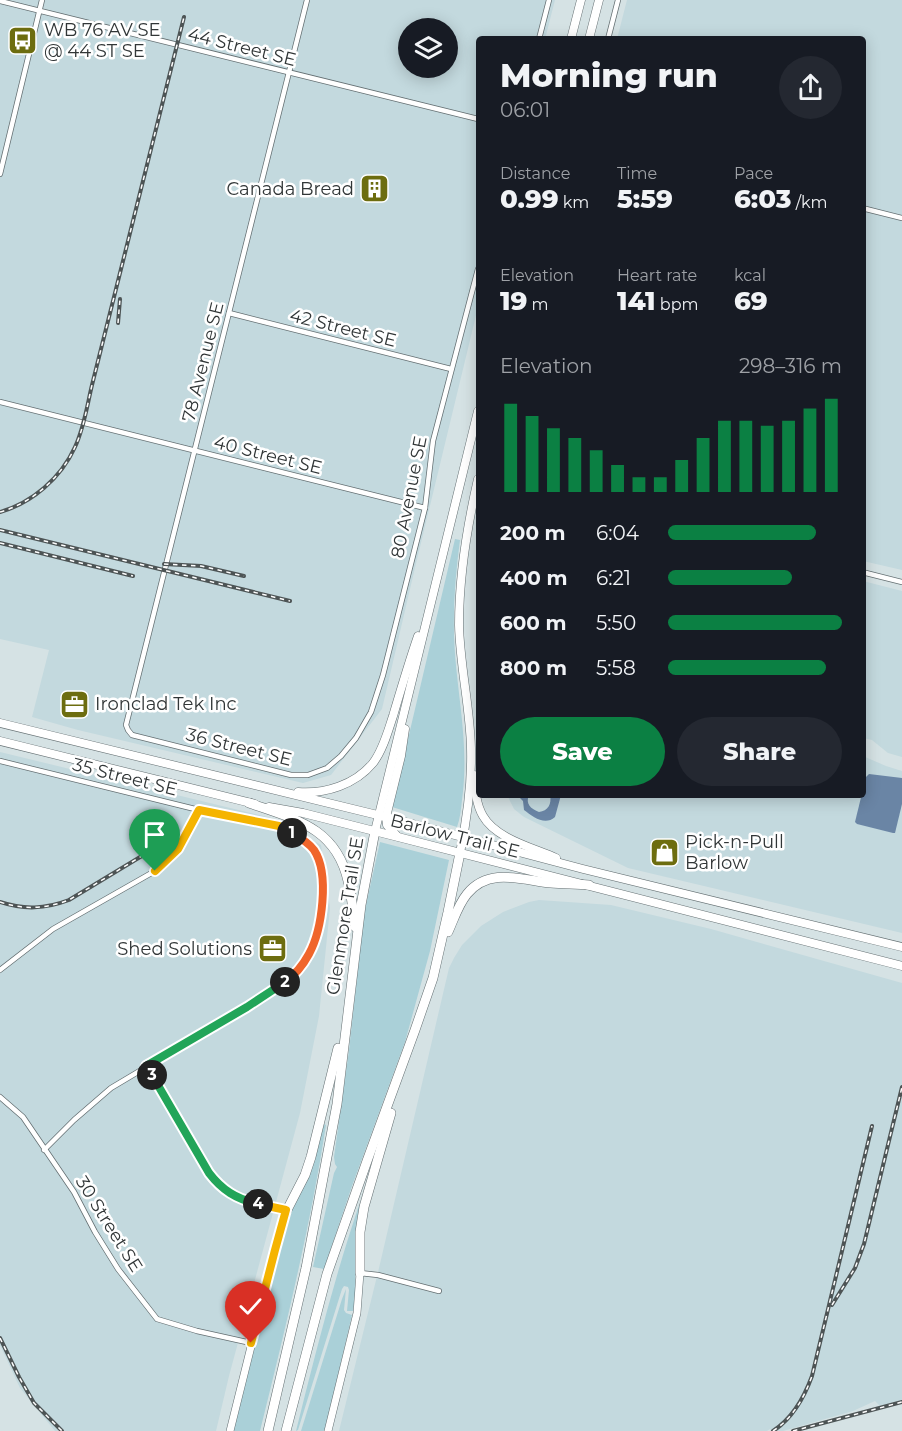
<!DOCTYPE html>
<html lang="en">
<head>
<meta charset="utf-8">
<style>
	:root { --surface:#171b24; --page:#242831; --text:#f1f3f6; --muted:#9ea1a6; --accent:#0b8043 }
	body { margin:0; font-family:Montserrat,sans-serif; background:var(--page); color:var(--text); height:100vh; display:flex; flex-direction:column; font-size:22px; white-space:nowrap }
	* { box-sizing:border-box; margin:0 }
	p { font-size:20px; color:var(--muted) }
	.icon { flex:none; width:33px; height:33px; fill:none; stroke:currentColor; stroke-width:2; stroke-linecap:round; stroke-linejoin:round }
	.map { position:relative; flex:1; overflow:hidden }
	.details { position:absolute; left:476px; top:36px; width:390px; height:762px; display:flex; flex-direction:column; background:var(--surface); border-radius:6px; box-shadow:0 3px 15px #0003 }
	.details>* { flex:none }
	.buttons { position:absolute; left:398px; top:18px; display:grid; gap:12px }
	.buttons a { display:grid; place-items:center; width:60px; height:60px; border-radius:50%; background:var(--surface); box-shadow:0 3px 15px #0003; font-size:30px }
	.pin { position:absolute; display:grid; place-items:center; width:51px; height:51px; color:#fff; margin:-62px -26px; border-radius:50% 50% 50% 0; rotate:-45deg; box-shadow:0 0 6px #0007 }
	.pin .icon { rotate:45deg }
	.km { position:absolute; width:30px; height:30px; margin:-15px; border-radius:50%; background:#222; color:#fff; font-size:16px; line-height:30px; text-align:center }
	.round { display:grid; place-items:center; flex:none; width:63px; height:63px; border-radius:32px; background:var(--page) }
	.overview { display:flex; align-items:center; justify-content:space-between; height:102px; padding:0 24px }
	h1 { font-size:33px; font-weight:800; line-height:45px }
	.figures { display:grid; grid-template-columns:repeat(3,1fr); gap:9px; height:102px; padding:6px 24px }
	.figures div { display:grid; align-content:center }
	.figures b { font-size:26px; font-weight:800 }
	.figures small { font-size:16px; font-weight:400 }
	.figures p { font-size:16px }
	.chart { height:168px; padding:12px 24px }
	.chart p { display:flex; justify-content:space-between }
	.chart svg { width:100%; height:108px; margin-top:6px; stroke:var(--accent); stroke-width:6 }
	.cta { display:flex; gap:12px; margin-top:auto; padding:12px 24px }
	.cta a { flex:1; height:69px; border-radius:36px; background:var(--accent); color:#fff; font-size:24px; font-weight:800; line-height:69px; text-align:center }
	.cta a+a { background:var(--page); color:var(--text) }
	ul { padding:0 24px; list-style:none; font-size:20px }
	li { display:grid; grid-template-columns:96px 72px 1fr; align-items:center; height:45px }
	li i { height:15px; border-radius:8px; background:var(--accent) }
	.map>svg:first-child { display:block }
	.built { fill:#c3d9de; fill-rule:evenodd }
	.green { fill:#aad0d8 }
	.water { fill:#6a85a5 }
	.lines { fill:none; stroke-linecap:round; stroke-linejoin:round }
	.street-casing { stroke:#646f72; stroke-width:6 }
	.secondary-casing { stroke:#646f72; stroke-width:8 }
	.primary-casing { stroke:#646f72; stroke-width:9 }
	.highway-casing { stroke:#646f72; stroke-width:10 }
	.street { stroke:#fff; stroke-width:4.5 }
	.secondary { stroke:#fff; stroke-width:7 }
	.primary { stroke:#fff; stroke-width:8 }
	.highway { stroke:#fff; stroke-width:9 }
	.rail-casing { stroke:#4d5455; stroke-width:4 }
	.rail { stroke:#fff; stroke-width:1.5; stroke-dasharray:4.5; stroke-linecap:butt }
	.split-1-casing { stroke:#fff; stroke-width:12 }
	.split-2-casing { stroke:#fff; stroke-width:12 }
	.split-3-casing { stroke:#fff; stroke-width:12 }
	.split-4-casing { stroke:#fff; stroke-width:12 }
	.split-5-casing { stroke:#fff; stroke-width:12 }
	.split-1 { stroke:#f5b400; stroke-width:8 }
	.split-2 { stroke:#f0652b; stroke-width:8 }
	.split-3 { stroke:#22a559; stroke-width:8 }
	.split-4 { stroke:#22a559; stroke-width:8 }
	.split-5 { stroke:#f5b400; stroke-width:8 }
	.labels { text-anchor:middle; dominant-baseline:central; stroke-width:5; stroke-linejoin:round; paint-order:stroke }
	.poi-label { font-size:18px; fill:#313637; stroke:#fff; text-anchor:start }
	.street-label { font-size:18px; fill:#313637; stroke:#fff }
</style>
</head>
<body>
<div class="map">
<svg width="902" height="1431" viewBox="0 0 902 1431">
	<rect width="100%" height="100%" fill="#d5e2e4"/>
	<g class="built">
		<path d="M 0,0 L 555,0 L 545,39 L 478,39 L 478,307 L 414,572 L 382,709 L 331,775 L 303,783 L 78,730 L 32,717 L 49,650 L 0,639 ZM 408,28 L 447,28 L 447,68 L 408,68 Z"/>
		<path d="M 627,0 L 902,0 L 902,570 L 863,561 L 862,39 L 617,39 Z"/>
		<path d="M 863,581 L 902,591 L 902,757 L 888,753 L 872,740 L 863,738 Z"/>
		<path d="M 0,752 L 280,820 L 321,845 L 330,908 L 319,1016 L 300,1113 L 229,1376 L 216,1431 L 55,1431 L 20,1388 L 0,1345 Z"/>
		<path d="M 863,756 L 886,766 L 902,771 L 902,933 L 628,868 L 524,817 L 514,809 L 507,795 L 862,795 Z"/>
		<path d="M 539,900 L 611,905 L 711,929 L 902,983 L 902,1400 L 880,1406 L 875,1401 L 853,1411 L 783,1431 L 772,1431 L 770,1429 L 767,1431 L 339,1431 L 379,1268 L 449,968 L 454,958 L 462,945 L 481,926 L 503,912 L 529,902 Z"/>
	</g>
	<g class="green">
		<path d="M 455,539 L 460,540 C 455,578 452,615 455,654 C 459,705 469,748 462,800 C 461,809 460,819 457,827 L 392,807 Z"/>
		<path d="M 380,842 L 449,860 L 430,951 L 405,1042 L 352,1186 L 324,1269 L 313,1267 L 334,1173 L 337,1167 L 335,1164 L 334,1157 L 349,1050 L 364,914 Z"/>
		<path d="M 324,1124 L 326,1125 C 310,1228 285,1330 260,1431 L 232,1431 L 279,1243 C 293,1202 314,1166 324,1124 Z"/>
		<path d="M 359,1205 L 361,1205 L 355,1247 L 355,1296 L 353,1311 L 347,1311 L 349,1290 L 348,1287 L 344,1286 L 342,1289 L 298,1430 L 296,1431 C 315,1355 334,1279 359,1205 Z"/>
		<path d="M 346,1289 L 344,1310 L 346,1313 L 352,1315 L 325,1431 L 301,1431 L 342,1299 Z"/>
	</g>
	<g class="water">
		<path d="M 869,774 L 902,778 L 902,804 L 895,833 L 893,833 L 857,824 L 855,822 L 866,777 Z"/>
		<path d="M 517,795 L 529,795 C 525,804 531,809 539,812 C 548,811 552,804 550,795 L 561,795 L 555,817 C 545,826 533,817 524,810 L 523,801 Z"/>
	</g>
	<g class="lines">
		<defs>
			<g id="street">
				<path d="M 307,0 L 126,725 L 128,730 L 132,735 L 291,775 L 308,775 L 327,768 L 341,756 L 356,738 L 371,712 L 383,675 L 425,508 L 433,441 L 478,269"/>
				<path d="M 0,1 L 478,119"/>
				<path d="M 539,39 L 549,0"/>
				<path d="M 608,39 L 618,0"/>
				<path d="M 0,174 L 42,0"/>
				<path d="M 862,208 L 902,218"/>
				<path d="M 229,313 L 451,369"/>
				<path d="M 0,402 L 425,508"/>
				<path d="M 862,572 L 902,582"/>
				<path d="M 0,761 L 199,810 L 279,827 L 301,838 L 314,850 L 320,866 L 324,892 L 316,934 L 310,952 L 298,971 L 290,979 L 247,1007 L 111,1088 L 74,1120 L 44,1150"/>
				<path d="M 0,970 L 53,929 L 155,871 L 178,849 L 199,810"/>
				<path d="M 146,1066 L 209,1173 C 231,1202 253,1202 287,1210"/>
				<path d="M 0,1097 L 23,1117 L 74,1192 L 95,1232 L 118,1269 L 157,1319 L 197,1331 L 251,1343"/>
				<path d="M 360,1273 L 378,1275 L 439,1291"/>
			</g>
			<g id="secondary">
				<path d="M 230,1431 L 275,1250 L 287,1210"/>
				<path d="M 328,1431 L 357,1313 L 360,1273"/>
			</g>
			<g id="primary">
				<path d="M 571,39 L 581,0"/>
				<path d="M 589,39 L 599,0"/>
				<path d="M 0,723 L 398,820 L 583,869 L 902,947"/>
				<path d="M 0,741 L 255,804"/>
				<path d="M 474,775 C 475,789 476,804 483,816 C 496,839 534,848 556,858"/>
				<path d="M 298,792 C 325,794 355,785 373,763 C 383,750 388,731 393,716 C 401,689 409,662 418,636"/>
				<path d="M 269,807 L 303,813 L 398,837 L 902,966"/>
				<path d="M 375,831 L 478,411"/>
				<path d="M 397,836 L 387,825 L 386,817 L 401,756 L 405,729"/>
				<path d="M 460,853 C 467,819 472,783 471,748 C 470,707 460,666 459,625 C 459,575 467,527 478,479"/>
			</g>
			<g id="highway">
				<path d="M 249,803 C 294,819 336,827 348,881 C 352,896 353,911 355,927"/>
				<path d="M 448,932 C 454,919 458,905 467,894 C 489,867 522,880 551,883 C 563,884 576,884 589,885"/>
				<path d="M 287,1210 L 305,1175 L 311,1157 L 338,1048"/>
				<path d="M 360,1273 L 360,1232 L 364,1207 L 391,1113"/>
				<path d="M 268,1431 L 306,1268 L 337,1104 L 361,905 L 375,831"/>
				<path d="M 286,1431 L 327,1274 L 367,1161 L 415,1030 L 433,978 L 448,912 L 460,853"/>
			</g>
		</defs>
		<use href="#street" class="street-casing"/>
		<use href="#secondary" class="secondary-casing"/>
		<use href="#primary" class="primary-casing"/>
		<use href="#highway" class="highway-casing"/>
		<use href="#street" class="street"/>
		<use href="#secondary" class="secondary"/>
		<use href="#primary" class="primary"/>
		<use href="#highway" class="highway"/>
		<defs>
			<g id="rail">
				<path d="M 118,323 L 120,299"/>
				<path d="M 0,512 C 32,503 61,478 75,447 C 84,428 87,406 92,385 L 184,17"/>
				<path d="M 0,530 L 290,601"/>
				<path d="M 0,543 L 133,576"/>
				<path d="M 164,564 L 201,566 L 244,576"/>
				<path d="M 0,902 C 24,910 45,909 69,900 L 160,845"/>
				<path d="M 832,1305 L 855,1268 L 864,1244 L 902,1087"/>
				<path d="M 0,1338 L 19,1377 L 34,1403 L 62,1431"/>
				<path d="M 773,1431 C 793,1418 804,1398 812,1376 L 872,1126"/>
				<path d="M 793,1431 L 902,1402"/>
			</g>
		</defs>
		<use href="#rail" class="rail-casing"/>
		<use href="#rail" class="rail"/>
	</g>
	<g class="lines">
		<defs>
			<path id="split-1" d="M 155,871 L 178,849 L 199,810 L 279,826 L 292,833"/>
			<path id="split-2" d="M 285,982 C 295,975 303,965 309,954 C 322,930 330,874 314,850 C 309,843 299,837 292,833"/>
			<path id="split-3" d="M 152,1075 L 146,1066 L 247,1007 L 285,982"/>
			<path id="split-4" d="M 152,1075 L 209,1173 C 222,1190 236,1199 258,1204"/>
			<path id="split-5" d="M 251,1343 L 275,1250 L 286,1210 L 258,1204"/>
		</defs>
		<use href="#split-1" class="split-1-casing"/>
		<use href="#split-2" class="split-2-casing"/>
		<use href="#split-3" class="split-3-casing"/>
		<use href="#split-4" class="split-4-casing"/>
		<use href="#split-5" class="split-5-casing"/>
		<use href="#split-1" class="split-1"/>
		<use href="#split-2" class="split-2"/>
		<use href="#split-3" class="split-3"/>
		<use href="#split-4" class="split-4"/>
		<use href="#split-5" class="split-5"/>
	</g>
	<defs>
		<symbol id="bus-square" viewBox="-11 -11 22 22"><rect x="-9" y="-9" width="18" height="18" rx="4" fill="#6d6d0f" stroke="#fff"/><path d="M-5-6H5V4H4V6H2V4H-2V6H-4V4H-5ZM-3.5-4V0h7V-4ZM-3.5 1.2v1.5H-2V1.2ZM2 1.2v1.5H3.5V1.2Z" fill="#fff"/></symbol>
		<symbol id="building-square" viewBox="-11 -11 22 22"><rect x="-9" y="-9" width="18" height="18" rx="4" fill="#6d6d0f" stroke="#fff"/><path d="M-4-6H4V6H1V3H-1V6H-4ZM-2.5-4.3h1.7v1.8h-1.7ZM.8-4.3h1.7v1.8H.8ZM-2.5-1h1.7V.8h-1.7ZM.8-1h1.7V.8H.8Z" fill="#fff"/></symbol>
		<symbol id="office-square" viewBox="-11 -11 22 22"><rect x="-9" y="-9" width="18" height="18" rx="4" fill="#6d6d0f" stroke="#fff"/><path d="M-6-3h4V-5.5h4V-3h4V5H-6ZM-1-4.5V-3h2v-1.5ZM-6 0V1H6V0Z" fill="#fff"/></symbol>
		<symbol id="shop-square" viewBox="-11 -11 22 22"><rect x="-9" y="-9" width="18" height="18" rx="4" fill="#6d6d0f" stroke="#fff"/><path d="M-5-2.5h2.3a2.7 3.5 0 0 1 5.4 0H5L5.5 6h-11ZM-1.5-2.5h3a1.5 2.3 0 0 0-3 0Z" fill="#fff"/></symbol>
	</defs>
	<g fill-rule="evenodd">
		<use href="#bus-square" x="6" y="24" width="33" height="33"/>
		<use href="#building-square" x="358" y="172" width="33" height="33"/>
		<use href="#office-square" x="58" y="688" width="33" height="33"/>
		<use href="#shop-square" x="648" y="836" width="33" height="33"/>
		<use href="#office-square" x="256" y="932" width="33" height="33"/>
	</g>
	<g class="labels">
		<g class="poi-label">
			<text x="44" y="30">WB 76 AV SE<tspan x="44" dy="21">@ 44 ST SE</tspan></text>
			<text x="354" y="189" text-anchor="end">Canada Bread</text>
			<text x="95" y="704">Ironclad Tek Inc</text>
			<text x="685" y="842">Pick-n-Pull<tspan x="685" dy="21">Barlow</tspan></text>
			<text x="252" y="949" text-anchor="end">Shed Solutions</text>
		</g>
		<g class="street-label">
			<text transform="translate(242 47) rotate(14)">44 Street SE</text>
			<text transform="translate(343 328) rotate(14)">42 Street SE</text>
			<text transform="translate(203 362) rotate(-76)">78 Avenue SE</text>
			<text transform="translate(268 455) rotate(14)">40 Street SE</text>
			<text transform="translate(409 497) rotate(-79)">80 Avenue SE</text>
			<text transform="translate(239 747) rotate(14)">36 Street SE</text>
			<text transform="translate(125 777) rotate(14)">35 Street SE</text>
			<text transform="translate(455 836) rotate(14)">Barlow Trail SE</text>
			<text transform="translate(345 916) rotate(-81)">Glenmore Trail SE</text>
			<text transform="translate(109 1224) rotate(58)">30 Street SE</text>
		</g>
	</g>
</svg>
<div class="buttons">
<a><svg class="icon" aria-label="layers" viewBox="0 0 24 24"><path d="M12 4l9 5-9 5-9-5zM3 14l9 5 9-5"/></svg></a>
</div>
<div class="pin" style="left:155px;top:871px;background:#1e9e55"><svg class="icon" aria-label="arrive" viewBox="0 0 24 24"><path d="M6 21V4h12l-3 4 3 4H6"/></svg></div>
<div class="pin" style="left:251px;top:1343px;background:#d93025"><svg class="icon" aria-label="check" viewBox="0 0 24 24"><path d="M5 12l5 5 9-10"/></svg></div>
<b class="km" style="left:292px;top:833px">1</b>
<b class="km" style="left:285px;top:982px">2</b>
<b class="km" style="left:152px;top:1075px">3</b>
<b class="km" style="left:258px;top:1204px">4</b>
<section class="details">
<div class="overview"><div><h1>Morning run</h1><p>06:01</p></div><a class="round"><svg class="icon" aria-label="share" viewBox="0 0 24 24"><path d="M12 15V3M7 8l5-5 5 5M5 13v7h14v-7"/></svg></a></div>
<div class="figures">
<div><p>Distance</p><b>0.99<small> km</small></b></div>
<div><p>Time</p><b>5:59</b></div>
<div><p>Pace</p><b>6:03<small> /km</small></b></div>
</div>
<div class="figures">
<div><p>Elevation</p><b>19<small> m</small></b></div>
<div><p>Heart rate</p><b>141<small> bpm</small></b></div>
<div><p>kcal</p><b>69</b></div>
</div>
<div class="chart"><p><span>Elevation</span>298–316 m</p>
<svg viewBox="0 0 160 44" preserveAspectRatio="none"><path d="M5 44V8M15 44V13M25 44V18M35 44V22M45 44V27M55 44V33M65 44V38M75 44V38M85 44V31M95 44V22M105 44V15M115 44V15M125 44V17M135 44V15M145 44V10M155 44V6"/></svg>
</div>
<ul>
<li><b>200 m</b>6:04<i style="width:85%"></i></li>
<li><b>400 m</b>6:21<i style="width:71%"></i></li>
<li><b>600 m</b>5:50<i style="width:100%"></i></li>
<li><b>800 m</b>5:58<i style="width:91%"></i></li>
</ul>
<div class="cta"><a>Save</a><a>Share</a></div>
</section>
</div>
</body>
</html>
